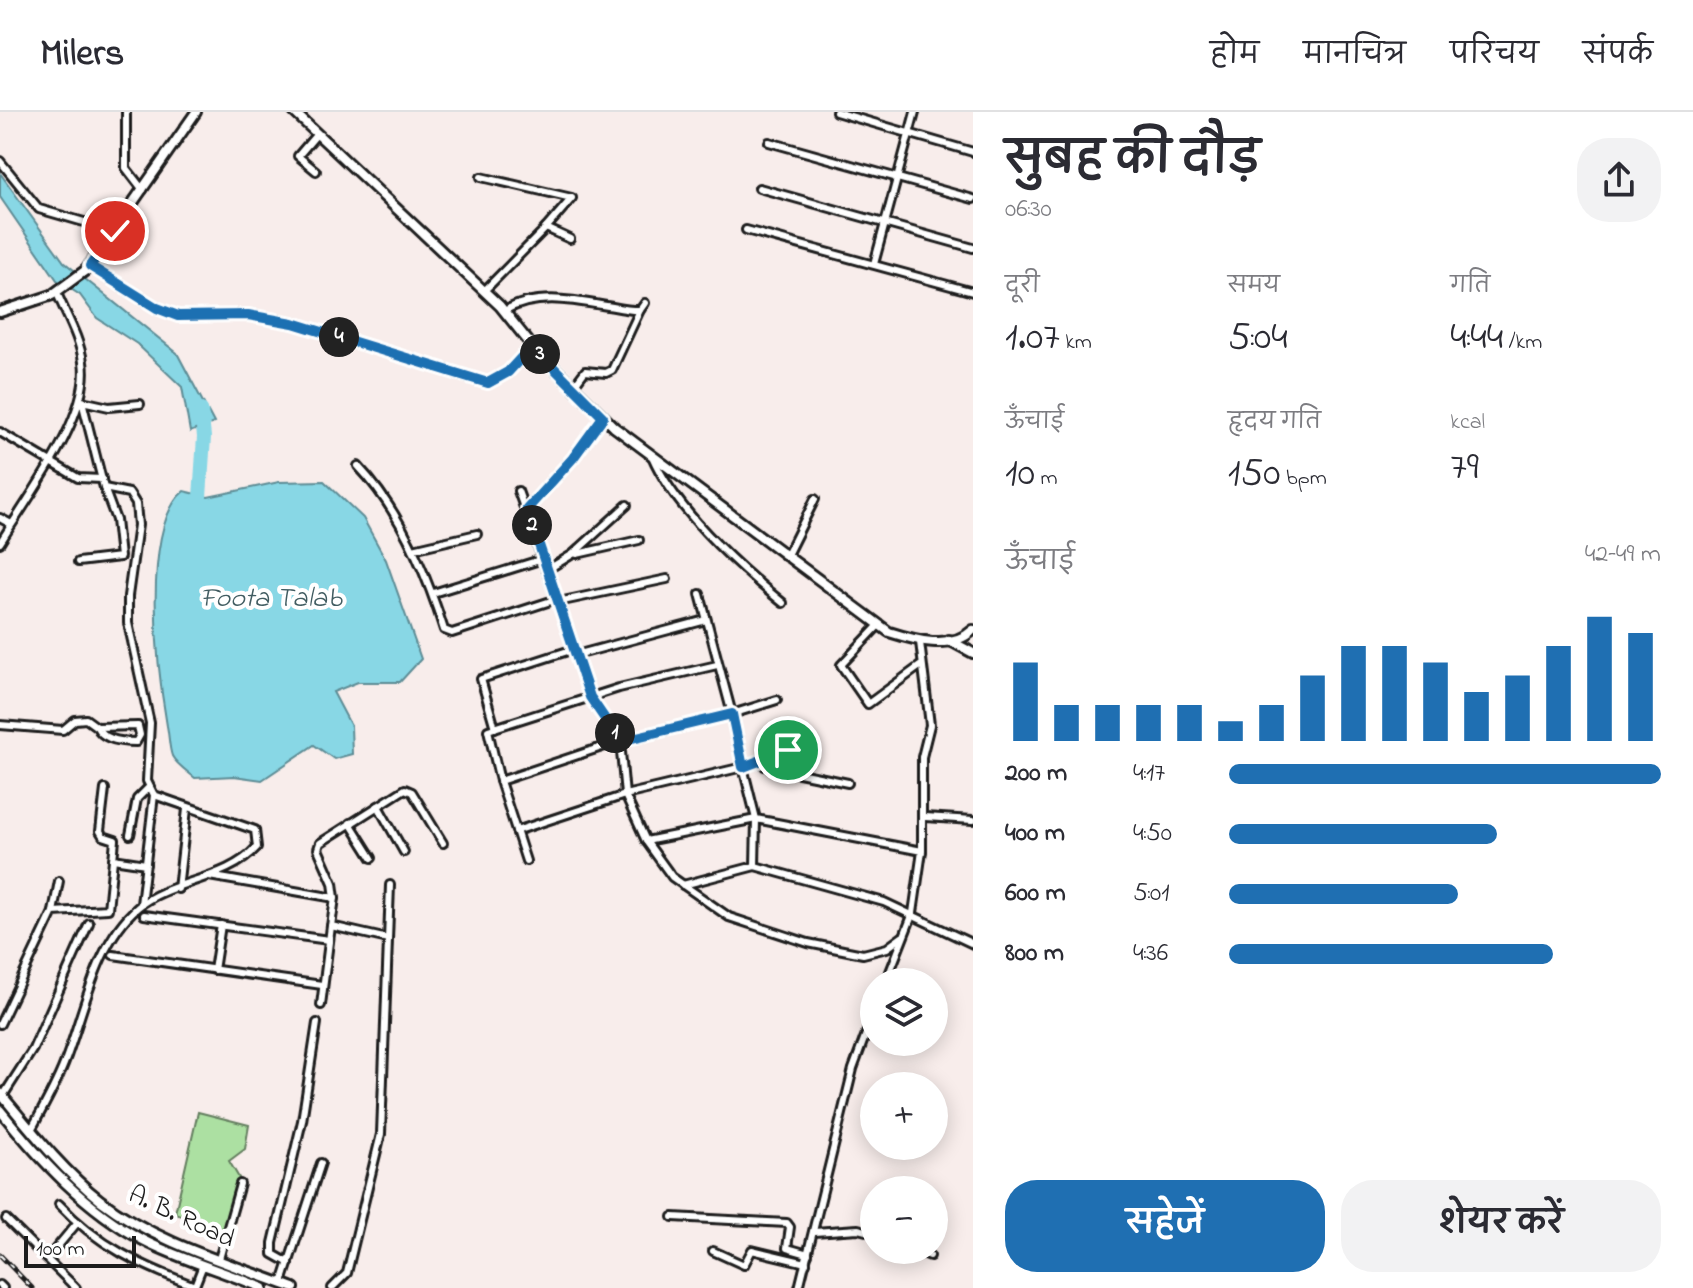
<!DOCTYPE html>
<html lang="hi">
<head>
<meta charset="utf-8">
<style>
	:root { --surface:#fff; --page:#f2f2f3; --text:#2b2b33; --muted:#7c7c81; --line:#e1e1e2; --accent:#1f6fb2 }
	body { margin:0; font-family:"Indie Flower","Playpen Sans Deva",sans-serif; background:var(--page); color:var(--text); height:100vh; display:flex; flex-direction:column; font-size:30px; white-space:nowrap }
	* { box-sizing:border-box; margin:0 }
	p { font-size:26px; color:var(--muted) }
	.icon { flex:none; width:44px; height:44px; fill:none; stroke:currentColor; stroke-width:2; stroke-linecap:round; stroke-linejoin:round }
	.map { position:relative; flex:1; overflow:hidden }
	.details { display:flex; flex-direction:column; background:var(--surface); width:720px }
	.details>* { flex:none }
	.controls { position:absolute; left:860px; top:856px; display:grid; gap:16px }
	.controls a { display:grid; place-items:center; width:88px; height:88px; border-radius:50%; background:var(--surface); box-shadow:0 4px 20px #0003; font-size:40px }
	.scale { position:absolute; left:24px; bottom:20px; width:112px; box-sizing:border-box; padding-left:8px; border:4px solid #1c1c1c; border-top:0; font-size:22px; line-height:28px; white-space:nowrap; color:#1c1c1c; -webkit-text-stroke:6px #fff; paint-order:stroke }
	.pin { position:absolute; display:grid; place-items:center; width:68px; height:68px; color:#fff; margin:-34px; border:4px solid #fff; border-radius:50%; box-shadow:0 2px 8px #0007 }
	.km { position:absolute; width:40px; height:40px; margin:-20px; border-radius:50%; background:#222; color:#fff; font-size:22px; line-height:40px; text-align:center }
	.round { display:grid; place-items:center; flex:none; width:84px; height:84px; border-radius:32px; background:var(--page) }
	.overview { display:flex; align-items:center; justify-content:space-between; height:136px; padding:0 32px }
	h1 { font-size:44px; font-weight:600; line-height:60px }
	.metrics { display:grid; grid-template-columns:repeat(3,1fr); gap:12px; height:136px; padding:8px 32px }
	.metrics div { display:grid; align-content:center }
	.metrics b { font-size:40px; font-weight:600 }
	.metrics small { font-size:22px; font-weight:400 }
	.metrics p { font-size:22px }
	.chart { height:224px; padding:16px 32px }
	.chart p { display:flex; justify-content:space-between }
	.chart svg { width:100%; height:144px; margin-top:8px; stroke:var(--accent); stroke-width:6 }
	.action { display:flex; gap:16px; margin-top:auto; padding:16px 32px }
	.action a { flex:1; height:92px; border-radius:32px; background:var(--accent); color:#fff; font-size:32px; font-weight:600; line-height:92px; text-align:center }
	.action a+a { background:var(--page); color:var(--text) }
	ul { padding:0 32px; list-style:none; font-size:26px }
	li { display:grid; grid-template-columns:128px 96px 1fr; align-items:center; height:60px }
	li i { height:20px; border-radius:10px; background:var(--accent) }
	header { display:flex; align-items:center; gap:48px; box-sizing:border-box; height:112px; padding:0 40px; background:var(--surface); border-bottom:2px solid var(--line) }
	header strong { font-size:38px }
	nav { display:flex; gap:44px; margin-inline-start:auto; font-size:28px }
	main { display:flex; flex:1; min-height:0 }
	.map>svg:first-child { display:block }
	.green { fill:#ace0a2; stroke:#647e5f; stroke-width:2 }
	.water { fill:#88d7e5; stroke:#5d8c95; stroke-width:2 }
	.lines { fill:none; stroke-linecap:round; stroke-linejoin:round }
	.river { stroke:#88d7e5; stroke-width:14 }
	.street-casing { stroke:#1c1c1c; stroke-width:12 }
	.secondary-casing { stroke:#1c1c1c; stroke-width:14 }
	.street { stroke:#fff; stroke-width:6 }
	.secondary { stroke:#fff; stroke-width:8 }
	.rail-casing { stroke:#1c1c1c; stroke-width:5 }
	.rail { stroke:#fff; stroke-width:2; stroke-dasharray:6; stroke-linecap:butt }
	.route-casing { stroke:#fff; stroke-width:16 }
	.route { stroke:#1f6fb2; stroke-width:10 }
	.labels { text-anchor:middle; dominant-baseline:central; stroke-width:8; stroke-linejoin:round; paint-order:stroke }
	.street-label { font-size:26px; fill:#1c1c1c; stroke:#fff }
	.water-label { font-size:28px; font-style:italic; fill:#425d62; stroke:#fff }
</style>
</head>
<body>
<header>
<strong>Milers</strong>
<nav><a>होम</a><a>मानचित्र</a><a>परिचय</a><a>संपर्क</a></nav>
</header>
<main>
<div class="map">
<svg width="973" height="1176" viewBox="0 0 973 1176">
	<rect width="100%" height="100%" fill="#f8edeb"/>
	<filter id="ink" filterUnits="userSpaceOnUse"><feTurbulence type="fractalNoise" baseFrequency=".0125" numOctaves="2"/><feDisplacementMap in="SourceGraphic" scale="16" xChannelSelector="R" yChannelSelector="G"/><feConvolveMatrix kernelMatrix="1 2 1 2 8 2 1 2 1" color-interpolation-filters="sRGB"/></filter>
	<g filter="url(#ink)">
		<path class="green" d="M 198,1000 L 249,1013 L 245,1037 L 229,1049 L 239,1066 L 225,1121 L 175,1101 Z"/>
		<g class="water">
			<path d="M 0,61 L 64,150 L 177,241 L 214,311 L 190,320 L 182,275 L 137,232 L 97,206 L 80,183 L 57,168 L 0,85 Z"/>
			<path d="M 324,369 L 363,406 L 386,448 L 421,547 L 400,570 L 358,570 L 333,580 L 351,614 L 352,642 L 334,647 L 314,633 L 262,668 L 234,664 L 195,666 C 188,660 176,652 172,644 C 169,636 169,623 167,614 C 158,563 140,414 184,379 L 208,385 L 279,370 Z"/>
		</g>
		<g class="lines">
			<path class="river" d="M 200,385 L 204,325 L 201,298"/>
			<defs>
				<g id="street">
					<path d="M 126,0 L 126,56 L 143,78"/>
					<path d="M 836,0 L 973,40"/>
					<path d="M 316,23 L 298,44 L 316,59"/>
					<path d="M 769,30 L 973,87"/>
					<path d="M 0,49 L 39,97 L 115,119"/>
					<path d="M 481,65 L 572,86 L 546,116"/>
					<path d="M 759,76 L 973,136"/>
					<path d="M 746,118 L 973,180"/>
					<path d="M 874,152 L 915,0"/>
					<path d="M 90,154 L 157,196 L 178,204 L 248,203 L 293,211 L 488,271 L 508,260 L 532,234"/>
					<path d="M 484,179 L 546,116 L 570,127"/>
					<path d="M 504,199 C 543,176 590,193 633,198 L 640,198 L 645,191"/>
					<path d="M 573,275 L 585,259 L 606,261 L 612,258 L 640,198"/>
					<path d="M 140,292 L 109,295 L 82,289 L 104,376 L 129,381 L 136,392 L 138,413 L 128,484 L 128,511 L 150,611 L 147,669 L 154,683"/>
					<path d="M 0,320 L 78,366 L 102,367"/>
					<path d="M 652,344 C 676,399 736,453 783,491"/>
					<path d="M 358,354 C 400,398 426,460 444,518 L 452,521 L 557,487"/>
					<path d="M 518,379 L 558,490"/>
					<path d="M 527,397 L 573,346 L 603,305"/>
					<path d="M 0,406 L 11,412"/>
					<path d="M 0,431 C 28,385 92,302 83,250 C 80,226 66,203 57,181"/>
					<path d="M 413,437 L 477,422"/>
					<path d="M 577,442 L 639,428"/>
					<path d="M 786,445 L 815,387"/>
					<path d="M 78,450 L 120,445 L 116,408 L 104,376"/>
					<path d="M 547,458 L 573,442 L 627,393"/>
					<path d="M 433,481 L 543,447"/>
					<path d="M 700,482 L 732,602 L 620,629 L 590,585 L 576,543 L 706,508"/>
					<path d="M 879,513 L 841,553 L 868,592 L 920,554"/>
					<path d="M 574,537 L 558,490 L 667,467"/>
					<path d="M 777,588 L 732,602 L 743,655 L 788,638"/>
					<path d="M 0,613 L 63,618 L 75,608 L 86,607 L 97,615 L 138,614 L 140,623 L 136,630 C 122,630 103,628 97,615"/>
					<path d="M 495,616 L 481,567 L 574,537 L 575,540"/>
					<path d="M 765,645 L 765,654 L 848,671"/>
					<path d="M 500,669 L 488,618 L 619,576 L 717,553"/>
					<path d="M 378,694 L 404,740"/>
					<path d="M 925,705 L 973,708"/>
					<path d="M 350,711 L 372,746"/>
					<path d="M 516,719 L 625,683 L 646,729 L 756,707 L 755,754 L 683,773"/>
					<path d="M 130,723 L 137,687 L 148,676"/>
					<path d="M 646,729 L 672,765 L 729,805 L 808,831 L 863,842 L 887,836 L 902,825"/>
					<path d="M 113,747 L 146,752"/>
					<path d="M 526,749 L 500,669 L 620,629 L 625,683 L 743,655 L 756,707 L 922,739"/>
					<path d="M 755,754 L 884,790 L 973,832"/>
					<path d="M 209,764 L 335,786 L 331,814 L 388,827"/>
					<path d="M 178,777 L 187,697"/>
					<path d="M 335,786 L 333,771 L 318,737 L 320,731 L 405,677 L 412,680 L 443,731"/>
					<path d="M 53,800 L 59,769"/>
					<path d="M 144,803 L 329,828"/>
					<path d="M 113,843 L 322,873"/>
					<path d="M 214,858 L 221,813"/>
					<path d="M 886,870 L 913,801 L 922,739 L 922,645 L 930,613 L 920,530"/>
					<path d="M 321,893 L 331,814"/>
					<path d="M 0,912 L 53,800 L 108,797 L 115,728 L 103,724 L 100,719 L 105,677"/>
					<path d="M 3,984 L 33,937 L 89,811"/>
					<path d="M 31,1018 C 43,996 55,975 64,952 C 84,902 95,831 138,795 C 170,768 227,769 257,735 L 255,718 L 154,683 L 141,792"/>
					<path d="M 59,1092 C 98,1134 142,1154 195,1174"/>
					<path d="M 673,1105 L 787,1111 L 790,1115 L 787,1136 L 808,1142"/>
					<path d="M 6,1107 L 76,1176"/>
					<path d="M 814,1120 L 858,1117 L 874,1121"/>
					<path d="M 915,1138 L 930,1144"/>
					<path d="M 713,1139 L 744,1153 L 752,1138 L 806,1151"/>
					<path d="M 47,1147 L 77,1111"/>
					<path d="M 219,1147 L 240,1072"/>
					<path d="M 289,1151 L 273,1142 L 273,1131 L 302,1009 L 317,911"/>
					<path d="M 282,1171 L 321,1051"/>
					<path d="M 0,1173 L 3,1176"/>
					<path d="M 194,1176 L 203,1153"/>
					<path d="M 332,1176 L 347,1161 L 381,1022 L 390,773"/>
					<path d="M 799,1176 L 853,957 L 874,900"/>
				</g>
				<g id="secondary">
					<path d="M 294,0 L 500,194 L 532,234 L 614,315 L 889,520 C 914,528 951,539 973,518"/>
					<path d="M 0,200 L 52,183 L 86,158 L 196,0"/>
					<path d="M 949,528 L 973,541"/>
					<path d="M 0,981 C 30,1017 63,1059 100,1088 C 156,1131 228,1151 294,1176"/>
					<path d="M 0,998 C 40,1048 86,1098 143,1128 C 181,1148 224,1159 263,1176"/>
				</g>
			</defs>
			<use href="#street" class="street-casing"/>
			<use href="#secondary" class="secondary-casing"/>
			<use href="#street" class="street"/>
			<use href="#secondary" class="secondary"/>
			<defs>
				<path id="rail" d="M 0,1143 L 32,1176"/>
			</defs>
			<use href="#rail" class="rail-casing"/>
			<use href="#rail" class="rail"/>
		</g>
	</g>
	<g class="lines" filter="url(#ink)">
		<defs>
			<path id="route" d="M 115,119 L 90,154 L 157,196 L 178,204 L 248,203 L 293,211 L 488,271 L 508,260 L 532,234 L 603,305 L 573,346 L 527,397 L 590,585 L 620,629 L 732,602 L 743,655 L 788,638"/>
		</defs>
		<use href="#route" class="route-casing"/>
		<use href="#route" class="route"/>
	</g>
	<g class="labels">
		<g class="street-label">
			<text transform="translate(181 1106) rotate(25)">A. B. Road</text>
		</g>
		<g class="water-label">
			<text x="271" y="487">Foota Talab</text>
		</g>
	</g>
</svg>
<div class="controls">
<a><svg class="icon" aria-label="layers" viewBox="0 0 24 24"><path d="M12 4l9 5-9 5-9-5zM3 14l9 5 9-5"/></svg></a>
<a>+</a>
<a>−</a>
</div>
<div class="scale">100 m</div>
<div class="pin" style="left:788px;top:638px;background:#1e9e55"><svg class="icon" aria-label="arrive" viewBox="0 0 24 24"><path d="M6 21V4h12l-3 4 3 4H6"/></svg></div>
<div class="pin" style="left:115px;top:119px;background:#d93025"><svg class="icon" aria-label="check" viewBox="0 0 24 24"><path d="M5 12l5 5 9-10"/></svg></div>
<b class="km" style="left:615px;top:621px">1</b>
<b class="km" style="left:532px;top:413px">2</b>
<b class="km" style="left:540px;top:242px">3</b>
<b class="km" style="left:339px;top:225px">4</b>
</div>
<section class="details">
<div class="overview"><div><h1>सुबह की दौड़</h1><p>06:30</p></div><a class="round"><svg class="icon" aria-label="share" viewBox="0 0 24 24"><path d="M12 15V3M7 8l5-5 5 5M5 13v7h14v-7"/></svg></a></div>
<div class="metrics">
<div><p>दूरी</p><b>1.07<small> km</small></b></div>
<div><p>समय</p><b>5:04</b></div>
<div><p>गति</p><b>4:44<small> /km</small></b></div>
</div>
<div class="metrics">
<div><p>ऊँचाई</p><b>10<small> m</small></b></div>
<div><p>हृदय गति</p><b>150<small> bpm</small></b></div>
<div><p>kcal</p><b>79</b></div>
</div>
<div class="chart"><p><span>ऊँचाई</span>42–49 m</p>
<svg viewBox="0 0 160 44" preserveAspectRatio="none"><path d="M5 44V20M15 44V33M25 44V33M35 44V33M45 44V33M55 44V38M65 44V33M75 44V24M85 44V15M95 44V15M105 44V20M115 44V29M125 44V24M135 44V15M145 44V6M155 44V11"/></svg>
</div>
<ul>
<li><b>200 m</b>4:17<i style="width:100%"></i></li>
<li><b>400 m</b>4:50<i style="width:62%"></i></li>
<li><b>600 m</b>5:01<i style="width:53%"></i></li>
<li><b>800 m</b>4:36<i style="width:75%"></i></li>
</ul>
<div class="action"><a>सहेजें</a><a>शेयर करें</a></div>
</section>
</main>
</body>
</html>
